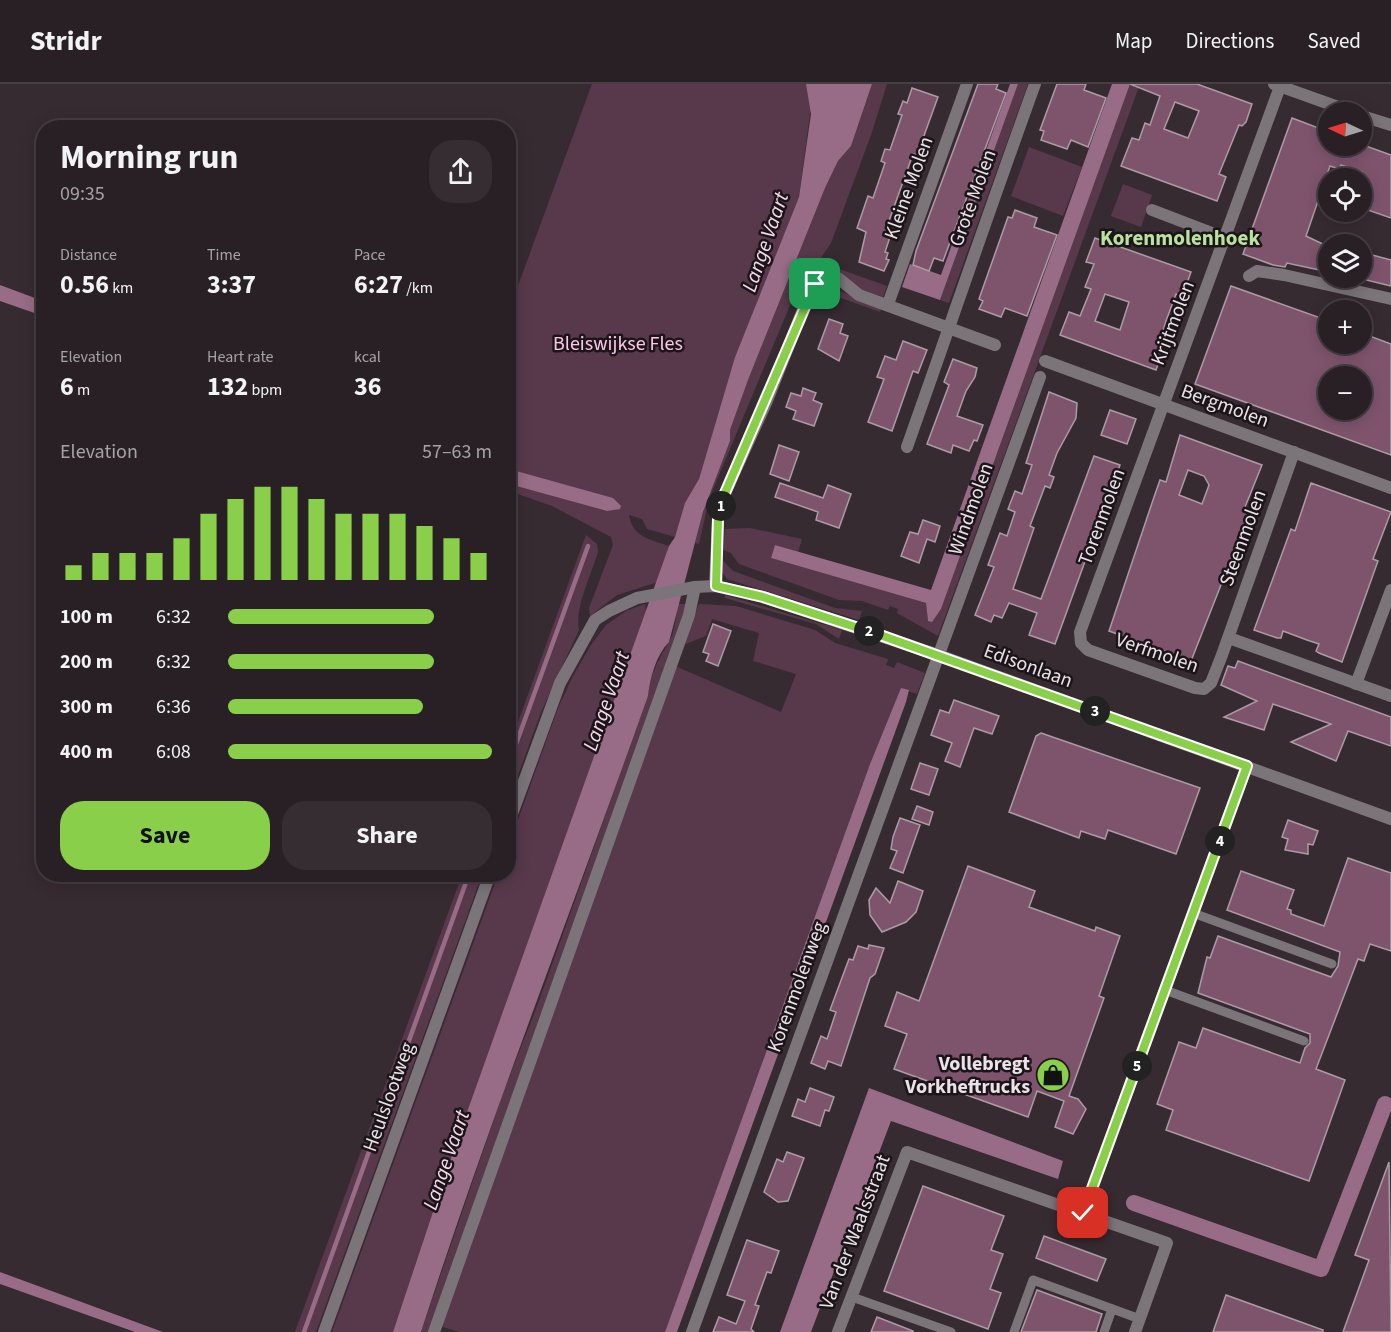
<!DOCTYPE html>
<html lang="en">
<head>
<meta charset="utf-8">
<style>
	:root { --surface:#292026; --page:#352d32; --text:#f1f3f6; --muted:#a5a3a7; --line:#453e43; --accent:#89cf49 }
	body { margin:0; font-family:"Source Sans 3",sans-serif; background:var(--page); color:var(--text); height:100vh; display:flex; flex-direction:column; font-size:22px; white-space:nowrap }
	* { box-sizing:border-box; margin:0 }
	p { font-size:20px; color:var(--muted) }
	.icon { flex:none; width:33px; height:33px; fill:none; stroke:currentColor; stroke-width:2; stroke-linecap:round; stroke-linejoin:round }
	.map { position:relative; flex:1; overflow:hidden }
	.side { position:absolute; left:36px; top:36px; width:480px; height:762px; display:flex; flex-direction:column; background:var(--surface); border-radius:24px; box-shadow:0 3px 15px #0003,0 0 0 2px var(--line) }
	.side>* { flex:none }
	.needle { width:39px; rotate:274deg }
	.tools { position:absolute; left:1318px; top:18px; display:grid; gap:12px }
	.tools a { display:grid; place-items:center; width:54px; height:54px; border-radius:50%; background:var(--surface); box-shadow:0 3px 15px #0003,0 0 0 2px var(--line); font-size:30px }
	.pin { position:absolute; display:grid; place-items:center; width:51px; height:51px; color:#fff; margin:-26px; border-radius:12px; box-shadow:0 3px 9px #0006 }
	.km { position:absolute; width:30px; height:30px; margin:-15px; border-radius:50%; background:#222; color:#fff; font-size:16px; line-height:30px; text-align:center }
	.round { display:grid; place-items:center; flex:none; width:63px; height:63px; border-radius:24px; background:var(--page) }
	.overview { display:flex; align-items:center; justify-content:space-between; height:102px; padding:0 24px }
	h1 { font-size:33px; font-weight:700; line-height:45px }
	.figures { display:grid; grid-template-columns:repeat(3,1fr); gap:9px; height:102px; padding:6px 24px }
	.figures div { display:grid; align-content:center }
	.figures b { font-size:26px; font-weight:700 }
	.figures small { font-size:16px; font-weight:400 }
	.figures p { font-size:16px }
	.chart { height:168px; padding:12px 24px }
	.chart p { display:flex; justify-content:space-between }
	.chart svg { width:100%; height:108px; margin-top:6px; stroke:var(--accent); stroke-width:6 }
	.primary-button { display:flex; gap:12px; margin-top:auto; padding:12px 24px }
	.primary-button a { flex:1; height:69px; border-radius:24px; background:var(--accent); color:#111; font-size:24px; font-weight:700; line-height:69px; text-align:center }
	.primary-button a+a { background:var(--page); color:var(--text) }
	ul { padding:0 24px; list-style:none; font-size:20px }
	li { display:grid; grid-template-columns:96px 72px 1fr; align-items:center; height:45px }
	li i { height:15px; border-radius:8px; background:var(--accent) }
	header { display:flex; align-items:center; gap:36px; box-sizing:border-box; height:84px; padding:0 30px; background:var(--surface); border-bottom:2px solid var(--line) }
	header strong { font-size:28px }
	nav { display:flex; gap:33px; margin-inline-start:auto; font-size:21px }
	.map>svg:first-child { display:block }
	.green { fill:#58394c }
	.water { fill:#986c86 }
	.lines { fill:none; stroke-linecap:round; stroke-linejoin:round }
	.stream { stroke:#986c86; stroke-width:4.5 }
	.canal { stroke:#986c86; stroke-width:16 }
	.building { fill:#7e546d; stroke:#ab9ba4; stroke-width:1.5; fill-rule:evenodd }
	.service { stroke:#7b7478; stroke-width:9 }
	.minor { stroke:#7b7478; stroke-width:12 }
	.tertiary { stroke:#7b7478; stroke-width:12 }
	.route-casing { stroke:#fff; stroke-width:12 }
	.route { stroke:#89cf49; stroke-width:8 }
	.labels { text-anchor:middle; dominant-baseline:central; stroke-width:5; stroke-linejoin:round; paint-order:stroke }
	.street-label { font-size:20px; fill:#ebe2e7; stroke:#1b1519 }
	.park-label { font-size:20px; fill:#fec5e6; stroke:#1b1519 }
	.poi-label { font-size:20px; font-weight:bold; fill:#ebe2e7; stroke:#1b1519; text-anchor:end }
	.neighbourhood-label { font-size:21px; font-weight:bold; fill:#bae29d; stroke:#1b1519 }
	.water-label { font-size:21px; font-style:italic; fill:#f7daeb; stroke:#1b1519 }
</style>
</head>
<body>
<header>
<strong>Stridr</strong>
<nav><a>Map</a><a>Directions</a><a>Saved</a></nav>
</header>
<div class="map">
<svg width="1391" height="1248" viewBox="0 0 1391 1248">
	<rect width="100%" height="100%" fill="#372b32"/>
	<g class="green">
		<path d="M 592,0 L 820,0 L 810,29 L 799,113 L 735,273 L 699,395 L 675,453 L 647,445 L 642,435 L 629,431 C 632,453 651,456 669,462 L 658,498 L 617,511 L 590,532 L 589,524 L 613,461 L 611,453 L 552,422 L 509,407 L 509,400 L 607,427 L 509,393 L 508,229 Z"/>
		<path d="M 872,0 L 887,0 L 871,51 L 831,159 L 819,177 L 801,195 L 709,415 L 699,460 L 695,459 L 703,428 L 730,357 L 730,346 L 748,296 L 825,104 L 838,77 L 851,62 Z"/>
		<path d="M 1018,0 L 1028,0 L 949,219 L 940,216 Z"/>
		<path d="M 1130,0 L 1140,0 L 938,552 L 897,529 L 898,525 L 890,522 L 888,526 L 862,517 L 839,516 L 739,480 L 731,469 L 723,466 L 725,445 L 750,444 L 802,455 L 798,468 L 775,461 L 771,474 L 926,519 L 928,537 L 932,537 L 941,525 Z"/>
		<path d="M 1029,63 L 1082,83 L 1063,132 L 1011,112 Z"/>
		<path d="M 1123,100 L 1152,111 L 1141,143 L 1111,132 Z"/>
		<path d="M 828,181 L 887,202 L 883,213 L 861,205 L 842,191 L 817,191 Z"/>
		<path d="M 823,203 L 831,203 L 881,225 L 880,228 L 819,206 Z"/>
		<path d="M 586,451 L 597,460 L 598,468 C 592,488 574,526 579,546 L 541,628 L 509,716 L 509,663 Z"/>
		<path d="M 721,475 L 733,487 L 835,524 L 862,527 L 859,536 L 727,495 L 722,488 Z"/>
		<path d="M 725,511 L 842,546 L 839,555 L 816,540 L 725,514 Z"/>
		<path d="M 645,520 L 646,529 L 393,1248 L 332,1248 L 498,791 L 508,790 L 509,761 L 558,624 L 573,592 L 591,561 L 606,541 L 626,527 Z"/>
		<path d="M 678,520 L 689,520 L 429,1248 L 421,1248 L 502,1012 L 539,917 L 648,612 C 650,591 658,576 669,558 C 675,548 676,531 678,520 Z"/>
		<path d="M 699,520 L 736,522 L 815,546 L 835,559 L 888,575 L 886,581 L 894,584 L 897,578 L 925,589 L 917,610 L 901,605 L 870,680 L 665,1248 L 459,1248 L 440,1242 L 675,582 L 781,628 L 796,590 L 753,577 L 759,549 L 712,535 L 706,552 L 683,561 Z"/>
		<path d="M 462,791 L 482,791 L 316,1248 L 295,1248 Z"/>
	</g>
	<g class="water">
		<path d="M 806,0 L 872,0 L 851,62 L 838,77 L 825,104 L 748,296 L 730,346 L 730,357 L 703,428 L 669,558 C 656,571 650,594 648,612 C 573,824 490,1034 421,1248 L 393,1248 L 455,1062 L 669,462 L 675,453 L 685,419 L 699,395 L 735,273 L 799,113 L 811,30 Z"/>
		<path d="M 1010,0 L 1018,0 L 940,216 L 902,203 L 910,180 L 941,191 Z"/>
		<path d="M 1112,0 L 1130,0 L 941,525 L 932,538 L 928,537 L 926,519 L 771,474 L 775,461 L 931,506 Z"/>
		<path d="M 0,201 L 43,217 L 43,232 L 0,217 Z"/>
		<path d="M 509,385 L 613,414 L 621,422 L 620,425 L 607,427 L 509,400 Z"/>
		<path d="M 901,604 L 909,606 L 906,618 L 677,1248 L 665,1248 L 870,680 Z"/>
		<path d="M 869,1004 L 1063,1077 L 1058,1095 L 891,1037 L 811,1248 L 780,1248 Z"/>
		<path d="M 0,1188 L 163,1248 L 135,1248 L 0,1200 Z"/>
	</g>
	<g class="lines">
		<g class="stream">
			<path d="M 508,682 L 588,462"/>
			<path d="M 304,1248 L 469,790"/>
		</g>
		<path class="canal" d="M 1134,1119 L 1321,1185 L 1385,1020"/>
	</g>
	<g class="building">
		<path d="M 978,0 L 998,0 L 996,5 L 1006,9 L 943,177 L 934,174 L 929,187 L 913,181 L 916,167 Z"/>
		<path d="M 1057,0 L 1086,0 L 1084,6 L 1106,14 L 1088,63 L 1071,56 L 1067,65 L 1041,56 L 1044,47 L 1040,46 Z"/>
		<path d="M 1130,0 L 1197,0 L 1252,20 L 1246,38 L 1242,42 L 1239,41 L 1219,90 L 1226,93 L 1217,117 L 1121,82 L 1132,54 L 1139,56 L 1145,39 L 1150,41 L 1160,12 ZM 1175,18 L 1199,27 L 1188,54 L 1164,45 Z"/>
		<path d="M 912,4 L 938,13 L 917,71 L 913,70 L 885,148 L 891,150 L 885,168 L 888,169 L 886,175 L 889,176 L 884,187 L 859,178 L 866,148 L 857,144 L 868,112 L 873,114 L 885,79 L 881,77 L 885,65 L 890,66 L 902,31 L 898,30 L 903,17 L 907,19 Z"/>
		<path d="M 1292,34 L 1329,48 L 1329,62 L 1366,62 L 1391,71 L 1391,134 L 1362,124 L 1362,88 L 1341,81 L 1339,85 L 1330,82 L 1306,152 L 1329,163 L 1329,188 L 1287,179 L 1285,183 L 1273,181 L 1243,170 Z"/>
		<path d="M 1015,126 L 1037,134 L 1034,143 L 1057,151 L 1027,232 L 1005,224 L 1001,233 L 979,225 L 983,217 L 979,215 L 1008,133 L 1012,134 Z"/>
		<path d="M 1095,154 L 1191,188 L 1182,213 L 1176,210 L 1166,237 L 1159,261 L 1162,262 L 1160,268 L 1162,268 L 1156,286 L 1060,251 L 1069,228 L 1080,232 L 1091,205 L 1085,203 L 1094,180 L 1086,178 ZM 1105,210 L 1129,218 L 1120,246 L 1095,237 Z"/>
		<path d="M 1365,169 L 1391,176 L 1391,202 L 1362,195 Z"/>
		<path d="M 1231,202 L 1329,237 L 1329,260 L 1362,260 L 1362,249 L 1391,260 L 1391,371 L 1195,300 ZM 1329,292 L 1362,292 L 1362,326 L 1329,326 L 1329,321 L 1319,318 Z"/>
		<path d="M 829,235 L 843,240 L 840,249 L 848,252 L 839,277 L 818,265 Z"/>
		<path d="M 903,257 L 927,266 L 918,289 L 913,287 L 892,347 L 868,338 L 884,295 L 877,293 L 885,272 L 896,276 Z"/>
		<path d="M 953,275 L 977,284 L 975,293 L 966,307 L 957,332 L 983,341 L 977,357 L 974,356 L 969,367 L 953,361 L 951,369 L 927,360 L 949,301 L 944,298 Z"/>
		<path d="M 803,304 L 816,309 L 813,316 L 822,320 L 814,342 L 793,335 L 796,327 L 786,323 L 791,309 L 801,312 Z"/>
		<path d="M 1049,308 L 1077,319 L 1076,334 L 1057,369 L 1049,391 L 1054,393 L 1050,404 L 1045,402 L 1030,442 L 1034,444 L 1013,505 L 1041,515 L 1094,372 L 1120,381 L 1055,560 L 1029,551 L 1037,529 L 1009,519 L 1002,534 L 994,531 L 991,538 L 975,531 L 994,483 L 988,481 L 1000,449 L 1007,452 L 1015,428 L 1008,425 L 1015,407 L 1022,410 L 1032,381 L 1026,379 Z"/>
		<path d="M 1110,326 L 1136,335 L 1127,360 L 1101,351 Z"/>
		<path d="M 1180,351 L 1262,381 L 1243,428 L 1248,430 L 1232,473 L 1191,577 L 1109,547 L 1154,413 L 1160,396 L 1166,398 ZM 1188,386 L 1204,392 L 1209,401 L 1202,420 L 1179,411 Z"/>
		<path d="M 779,361 L 799,368 L 789,397 L 770,390 Z"/>
		<path d="M 780,399 L 823,414 L 828,401 L 851,410 L 839,444 L 816,436 L 818,428 L 775,413 Z"/>
		<path d="M 1311,399 L 1391,428 L 1373,475 L 1378,477 L 1342,578 L 1319,569 L 1316,567 L 1319,560 L 1307,556 L 1283,547 L 1281,554 L 1277,554 L 1254,546 L 1291,445 L 1295,447 Z"/>
		<path d="M 923,436 L 940,442 L 935,458 L 927,455 L 919,479 L 901,472 L 910,448 L 918,450 Z"/>
		<path d="M 713,540 L 731,547 L 718,582 L 706,577 L 709,570 L 703,568 Z"/>
		<path d="M 1238,577 L 1391,633 L 1391,662 L 1348,647 L 1336,677 L 1291,658 L 1331,640 L 1273,620 L 1264,646 L 1224,633 L 1257,617 L 1221,601 L 1228,582 L 1235,584 Z"/>
		<path d="M 954,616 L 999,632 L 992,650 L 974,644 L 960,683 L 945,677 L 952,659 L 931,651 L 940,626 L 949,629 Z"/>
		<path d="M 1041,649 L 1200,704 L 1176,770 L 1108,746 L 1105,755 L 1081,747 L 1079,754 L 1009,728 L 1036,652 Z"/>
		<path d="M 920,679 L 938,685 L 929,711 L 911,705 Z"/>
		<path d="M 917,722 L 933,728 L 929,741 L 912,735 Z"/>
		<path d="M 900,734 L 920,741 L 903,789 L 890,784 L 897,767 L 891,765 L 893,753 Z"/>
		<path d="M 1288,736 L 1318,747 L 1313,761 L 1308,760 L 1308,770 L 1285,766 L 1288,755 L 1282,753 Z"/>
		<path d="M 1348,774 L 1391,789 L 1391,867 L 1370,860 L 1364,877 L 1358,875 L 1316,985 L 1345,996 L 1309,1097 L 1166,1046 L 1173,1026 L 1157,1020 L 1179,958 L 1196,964 L 1203,944 L 1300,979 L 1305,964 L 1310,959 L 1310,950 L 1198,909 L 1207,873 L 1210,874 L 1218,852 L 1331,893 L 1338,882 L 1340,868 L 1227,826 L 1241,787 L 1294,806 L 1287,825 L 1291,826 L 1291,830 L 1324,842 Z"/>
		<path d="M 968,782 L 1035,807 L 1029,823 L 1095,847 L 1096,843 L 1120,852 L 1099,912 L 1104,914 L 1069,1012 L 1078,1015 L 1086,1025 L 1073,1050 L 1055,1043 L 1064,1017 L 1037,1007 L 1028,1033 L 894,985 L 907,950 L 885,942 L 897,908 L 919,917 Z"/>
		<path d="M 898,797 L 923,807 L 916,828 L 906,838 L 882,848 L 870,831 L 869,816 L 876,804 L 890,819 Z"/>
		<path d="M 869,861 L 884,864 L 875,890 L 870,894 L 841,982 L 828,977 L 825,985 L 811,979 L 821,952 L 827,955 L 836,928 L 830,926 L 849,875 L 853,876 L 858,862 L 868,865 Z"/>
		<path d="M 810,1004 L 834,1013 L 829,1027 L 825,1026 L 820,1042 L 792,1032 L 798,1015 L 805,1018 Z"/>
		<path d="M 787,1068 L 804,1074 L 788,1117 L 778,1118 L 764,1108 L 777,1075 L 783,1078 Z"/>
		<path d="M 1389,1078 L 1391,1248 L 1343,1248 L 1369,1176 L 1355,1171 Z"/>
		<path d="M 923,1102 L 1004,1132 L 991,1166 L 1003,1170 L 990,1205 L 1001,1209 L 988,1245 L 884,1207 Z"/>
		<path d="M 1044,1152 L 1106,1175 L 1097,1197 L 1036,1174 Z"/>
		<path d="M 747,1156 L 779,1167 L 771,1189 L 767,1188 L 755,1221 L 759,1222 L 751,1245 L 754,1248 L 713,1248 L 719,1233 L 736,1240 L 745,1217 L 727,1211 Z"/>
		<path d="M 1037,1206 L 1102,1230 L 1096,1248 L 1021,1248 Z"/>
		<path d="M 1226,1211 L 1323,1246 L 1323,1248 L 1213,1248 Z"/>
		<path d="M 877,1233 L 913,1247 L 913,1248 L 871,1248 Z"/>
	</g>
	<g class="lines">
		<g class="service">
			<path d="M 1193,829 L 1332,880"/>
			<path d="M 1165,906 L 1304,957"/>
			<path d="M 852,1213 L 951,1248"/>
			<path d="M 1014,1248 L 1033,1196 L 1140,1235"/>
			<path d="M 1104,1248 L 1112,1225"/>
		</g>
		<g class="minor">
			<path d="M 1274,0 L 1352,28"/>
			<path d="M 1281,0 L 1080,548 L 1081,559 L 1088,566 L 1195,604 L 1204,605 L 1211,599 L 1222,571 L 1294,368"/>
			<path d="M 1362,32 L 1391,41"/>
			<path d="M 1152,126 L 1225,154"/>
			<path d="M 1249,192 L 1257,187 L 1284,191 L 1391,215"/>
			<path d="M 888,220 L 967,0"/>
			<path d="M 1045,277 L 1391,404"/>
			<path d="M 907,363 C 950,242 991,121 1035,0"/>
			<path d="M 715,502 L 718,435 L 725,409 L 766,319 L 806,218 L 820,195 L 829,193 L 838,194 L 859,211 L 995,261"/>
			<path d="M 1229,554 L 1391,612"/>
			<path d="M 1356,600 L 1391,506"/>
			<path d="M 1083,1129 L 1247,682"/>
			<path d="M 434,1248 L 689,531 L 695,503"/>
			<path d="M 692,1248 L 1040,293"/>
			<path d="M 838,1248 L 907,1068 L 1167,1159 L 1135,1248"/>
		</g>
		<g class="tertiary">
			<path d="M 508,741 L 560,599 L 595,536 L 609,527 L 637,514 L 695,503 L 715,502 L 763,513 L 938,571 L 1391,735"/>
			<path d="M 324,1248 L 490,790"/>
		</g>
	</g>
	<g class="lines">
		<defs>
			<path id="route" d="M 815,200 L 725,409 L 718,435 L 716,502 L 763,513 L 880,551 L 1247,682 L 1083,1129"/>
		</defs>
		<use href="#route" class="route-casing"/>
		<use href="#route" class="route"/>
	</g>
	<defs>
		<symbol id="shop-disc" viewBox="-11 -11 22 22"><circle r="9.5" fill="#89cf49" stroke="#1b1519"/><path d="M-5-2.5h2.3a2.7 3.5 0 0 1 5.4 0H5L5.5 6h-11ZM-1.5-2.5h3a1.5 2.3 0 0 0-3 0Z" fill="#111"/></symbol>
	</defs>
	<g fill-rule="evenodd">
		<use href="#shop-disc" x="1034" y="972" width="38" height="38"/>
	</g>
	<g class="labels">
		<g class="street-label">
			<text transform="translate(909 104) rotate(-70)">Kleine Molen</text>
			<text transform="translate(973 114) rotate(-70)">Grote Molen</text>
			<text transform="translate(1173 239) rotate(-69)">Krijtmolen</text>
			<text transform="translate(1225 322) rotate(20)">Bergmolen</text>
			<text transform="translate(971 425) rotate(-70)">Windmolen</text>
			<text transform="translate(1102 433) rotate(-70)">Torenmolen</text>
			<text transform="translate(1243 454) rotate(-70)">Steenmolen</text>
			<text transform="translate(1157 569) rotate(19)">Verfmolen</text>
			<text transform="translate(1028 582) rotate(20)">Edisonlaan</text>
			<text transform="translate(797 903) rotate(-70)">Korenmolenweg</text>
			<text transform="translate(389 1013) rotate(-70)">Heulslootweg</text>
			<text transform="translate(855 1148) rotate(-69)">Van der Waalsstraat</text>
		</g>
		<g class="park-label">
			<text x="618" y="260">Bleiswijkse Fles</text>
		</g>
		<g class="poi-label">
			<text x="1030" y="980">Vollebregt<tspan x="1030" dy="23">Vorkheftrucks</tspan></text>
		</g>
		<g class="neighbourhood-label">
			<text x="1180" y="154">Korenmolenhoek</text>
		</g>
		<g class="water-label">
			<text transform="translate(765 158) rotate(-71)">Lange Vaart</text>
			<text transform="translate(606 617) rotate(-71)">Lange Vaart</text>
			<text transform="translate(446 1076) rotate(-71)">Lange Vaart</text>
		</g>
	</g>
</svg>
<div class="tools">
<a><svg class="needle" viewBox="-14 -14 28 28"><path d="M0-13l5 13h-10z" fill="#e53935"/><path d="M0 13l5-13h-10z" fill="#a5a3a7"/></svg></a>
<a><svg class="icon" aria-label="locate" viewBox="0 0 24 24"><circle cx="12" cy="12" r="6"/><path d="M12 2v4M12 18v4M2 12h4M18 12h4"/></svg></a>
<a><svg class="icon" aria-label="layers" viewBox="0 0 24 24"><path d="M12 4l9 5-9 5-9-5zM3 14l9 5 9-5"/></svg></a>
<a>+</a>
<a>−</a>
</div>
<div class="pin" style="left:815px;top:200px;background:#1e9e55"><svg class="icon" aria-label="arrive" viewBox="0 0 24 24"><path d="M6 21V4h12l-3 4 3 4H6"/></svg></div>
<div class="pin" style="left:1083px;top:1129px;background:#d93025"><svg class="icon" aria-label="check" viewBox="0 0 24 24"><path d="M5 12l5 5 9-10"/></svg></div>
<b class="km" style="left:721px;top:422px">1</b>
<b class="km" style="left:869px;top:547px">2</b>
<b class="km" style="left:1095px;top:627px">3</b>
<b class="km" style="left:1220px;top:757px">4</b>
<b class="km" style="left:1137px;top:982px">5</b>
<section class="side">
<div class="overview"><div><h1>Morning run</h1><p>09:35</p></div><a class="round"><svg class="icon" aria-label="share" viewBox="0 0 24 24"><path d="M12 15V3M7 8l5-5 5 5M5 13v7h14v-7"/></svg></a></div>
<div class="figures">
<div><p>Distance</p><b>0.56<small> km</small></b></div>
<div><p>Time</p><b>3:37</b></div>
<div><p>Pace</p><b>6:27<small> /km</small></b></div>
</div>
<div class="figures">
<div><p>Elevation</p><b>6<small> m</small></b></div>
<div><p>Heart rate</p><b>132<small> bpm</small></b></div>
<div><p>kcal</p><b>36</b></div>
</div>
<div class="chart"><p><span>Elevation</span>57–63 m</p>
<svg viewBox="0 0 160 44" preserveAspectRatio="none"><path d="M5 44V38M15 44V33M25 44V33M35 44V33M45 44V27M55 44V17M65 44V11M75 44V6M85 44V6M95 44V11M105 44V17M115 44V17M125 44V17M135 44V22M145 44V27M155 44V33"/></svg>
</div>
<ul>
<li><b>100 m</b>6:32<i style="width:78%"></i></li>
<li><b>200 m</b>6:32<i style="width:78%"></i></li>
<li><b>300 m</b>6:36<i style="width:74%"></i></li>
<li><b>400 m</b>6:08<i style="width:100%"></i></li>
</ul>
<div class="primary-button"><a>Save</a><a>Share</a></div>
</section>
</div>
</body>
</html>
